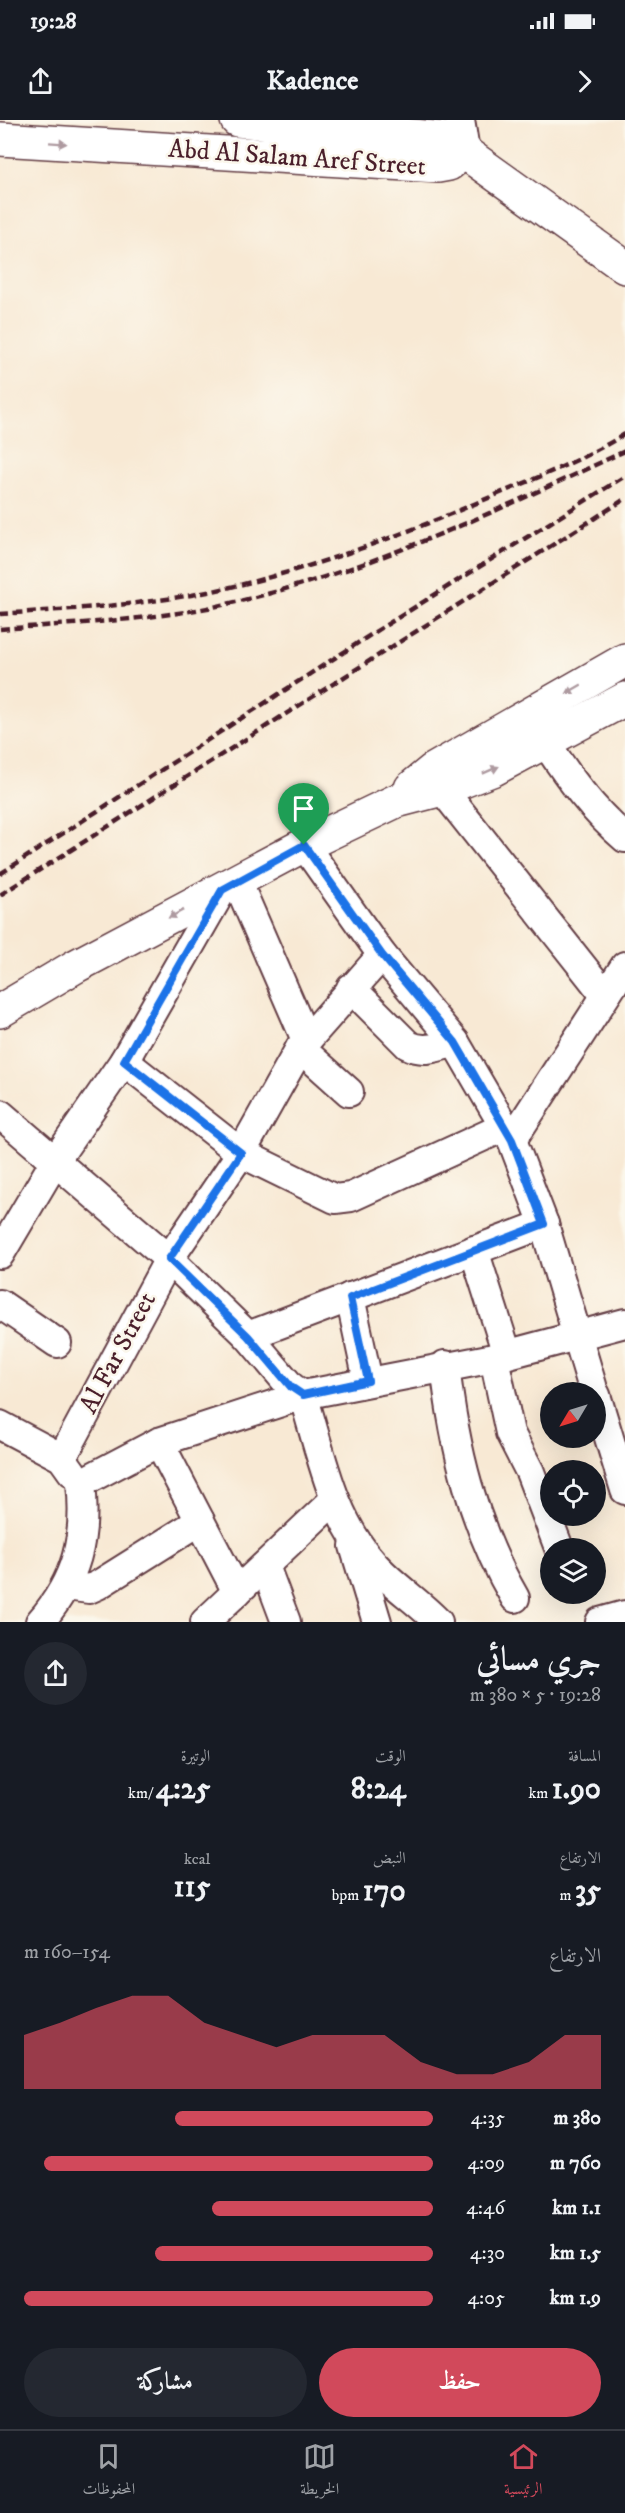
<!DOCTYPE html>
<html lang="ar">
<head>
<meta charset="utf-8">
<style>
	:root { --surface:#171b24; --page:#242831; --text:#f1f3f6; --muted:#9ea1a6; --line:#363941; --accent:#d1495b }
	body { margin:0; font-family:"IM FELL DW Pica",Amiri,serif; background:var(--page); color:var(--text); direction:rtl; height:100vh; display:flex; flex-direction:column; font-size:22px; white-space:nowrap }
	* { box-sizing:border-box; margin:0 }
	p { font-size:20px; color:var(--muted) }
	.icon { flex:none; width:33px; height:33px; fill:none; stroke:currentColor; stroke-width:2; stroke-linecap:round; stroke-linejoin:round }
	.map { position:relative; height:1502px; overflow:hidden; direction:ltr }
	.side { display:flex; flex-direction:column; background:var(--surface); flex:1 }
	.side>* { flex:none }
	.needle { width:39px; rotate:232deg }
	.tools { position:absolute; left:540px; top:1262px; display:grid; gap:12px }
	.tools a { display:grid; place-items:center; width:66px; height:66px; border-radius:50%; background:var(--surface); box-shadow:0 6px 24px #0002; font-size:30px }
	.pin { position:absolute; display:grid; place-items:center; width:51px; height:51px; color:#fff; margin:-62px -26px; border-radius:50% 50% 50% 0; rotate:-45deg; box-shadow:0 0 6px #0007 }
	.pin .icon { rotate:45deg }
	.round { display:grid; place-items:center; flex:none; width:63px; height:63px; border-radius:32px; background:var(--page) }
	.overview { display:flex; align-items:center; justify-content:space-between; height:102px; padding:0 24px }
	h1 { font-size:33px; font-weight:800; line-height:45px }
	.metrics { display:grid; grid-template-columns:repeat(3,1fr); gap:9px; height:102px; padding:6px 24px }
	.metrics div { display:grid; align-content:center }
	.metrics b { font-size:30px; font-weight:800 }
	.metrics small { font-size:16px; font-weight:400 }
	.metrics p { font-size:16px }
	.chart { height:168px; padding:12px 24px }
	.chart p { display:flex; justify-content:space-between }
	.chart svg { width:100%; height:108px; margin-top:6px; fill:var(--accent); opacity:.7 }
	.primary-button { display:flex; gap:12px; margin-top:auto; padding:12px 24px }
	.primary-button a { flex:1; height:69px; border-radius:36px; background:var(--accent); color:#fff; font-size:24px; font-weight:800; line-height:69px; text-align:center }
	.primary-button a+a { background:var(--page); color:var(--text) }
	ul { padding:0 24px; list-style:none; font-size:20px }
	li { display:grid; grid-template-columns:96px 72px 1fr; align-items:center; height:45px }
	li i { height:15px; border-radius:8px; background:var(--accent) }
	.status { display:flex; justify-content:space-between; align-items:center; height:42px; padding:0 30px; background:var(--surface); direction:ltr }
	.status svg { height:16px; fill:currentColor }
	header { display:flex; justify-content:space-between; align-items:center; height:78px; padding:0 24px; background:var(--surface); font-size:27px; font-weight:800 }
	.tabs { display:flex; justify-content:space-around; align-items:center; height:84px; border-top:2px solid var(--line); background:var(--surface); font-size:16px; color:var(--muted) }
	.tabs a { display:grid; justify-items:center; gap:3px }
	.tabs .active { color:var(--accent) }
	.map>svg:first-child { display:block }
	.lines { fill:none; stroke-linecap:round; stroke-linejoin:round }
	.street-casing { stroke:#643d44; stroke-width:32 }
	.secondary-casing { stroke:#643d44; stroke-width:36 }
	.street { stroke:#fff; stroke-width:28 }
	.secondary { stroke:#fff; stroke-width:33 }
	.rail { stroke:#4a1f2b; stroke-width:4.5; stroke-dasharray:9 4.5; stroke-linecap:butt }
	.oneway { fill:#ae9aa0 }
	.route-casing { stroke:#fff; stroke-width:12 }
	.route { stroke:#1a73e8; stroke-width:8 }
	.labels { text-anchor:middle; dominant-baseline:central; stroke-width:5; stroke-linejoin:round; paint-order:stroke }
	.street-label { font-size:26px; fill:#4a1f2b; stroke:#fbf7ec }
</style>
</head>
<body>
<div class="status"><b>19:28</b><svg viewBox="0 0 49 12"><path d="M0 12V9h3v3zM5 12V6h3v6zM10 12V3h3v9zM15 12V0h3v12zM26 1h20v11H26zM47 4h2v5h-2z"/></svg></div>
<header><svg class="icon" aria-label="forward" viewBox="0 0 24 24"><path d="M9 5l7 7-7 7"/></svg>Kadence<svg class="icon" aria-label="share" viewBox="0 0 24 24"><path d="M12 15V3M7 8l5-5 5 5M5 13v7h14v-7"/></svg></header>
<div class="map">
<svg width="625" height="1502" viewBox="0 0 625 1502">
	<rect width="100%" height="100%" fill="#fbf7ec"/>
	<filter id="ink" filterUnits="userSpaceOnUse"><feTurbulence type="fractalNoise" baseFrequency=".0167" numOctaves="2"/><feDisplacementMap in="SourceGraphic" scale="12" xChannelSelector="R" yChannelSelector="G"/><feConvolveMatrix kernelMatrix="1 2 1 2 8 2 1 2 1" color-interpolation-filters="sRGB"/></filter>
	<filter id="wash" filterUnits="userSpaceOnUse"><feTurbulence type="fractalNoise" baseFrequency=".008" numOctaves="4" result="noise"/><feDisplacementMap in="SourceGraphic" scale="24" xChannelSelector="R" yChannelSelector="G"/><feGaussianBlur stdDeviation="1.35" result="paint"/><feColorMatrix in="noise" values="0 0 0 0 0 0 0 0 0 0 0 0 0 0 0 0 0 1.4 0 .05"/><feComposite in="paint" operator="in"/></filter>
	<g filter="url(#wash)">
		<rect width="100%" height="100%" fill="#f8e9d4"/>
	</g>
	<g filter="url(#ink)">
		<g class="lines">
			<defs>
				<g id="street">
					<path d="M 460,0 L 465,31"/>
					<path d="M 546,623 C 569,658 592,690 625,718"/>
					<path d="M 433,651 L 442,669 L 605,875"/>
					<path d="M 304,725 L 382,835 L 455,922 L 512,1020 L 544,1104 L 594,1272"/>
					<path d="M 237,761 L 306,920"/>
					<path d="M 351,868 L 408,925 C 424,933 438,927 455,922"/>
					<path d="M 300,928 L 349,972"/>
					<path d="M 124,941 L 241,1033 L 335,1079 L 351,1077 L 504,1007"/>
					<path d="M 0,994 L 169,1139 L 248,1216 L 291,1267 L 303,1275 C 321,1333 332,1397 373,1443 C 392,1465 418,1481 438,1502"/>
					<path d="M 512,1020 L 625,846"/>
					<path d="M 474,1130 L 507,1234"/>
					<path d="M 0,1134 L 55,1041 L 124,941 L 222,770"/>
					<path d="M 350,1177 L 368,1261"/>
					<path d="M 0,1184 L 57,1223"/>
					<path d="M 248,1216 L 544,1104"/>
					<path d="M 494,1238 L 510,1313 L 530,1352 L 559,1428"/>
					<path d="M 445,1245 C 454,1327 473,1406 515,1478"/>
					<path d="M 596,1275 L 625,1370"/>
					<path d="M 0,1305 L 62,1338 L 72,1352"/>
					<path d="M 159,1322 L 237,1472"/>
					<path d="M 62,1338 L 169,1139 L 241,1033 L 300,928 L 382,835"/>
					<path d="M 81,1363 L 159,1322 L 303,1275 L 494,1238 L 625,1203"/>
					<path d="M 354,1426 L 377,1502"/>
					<path d="M 265,1446 L 286,1502"/>
					<path d="M 66,1466 L 89,1469 L 98,1465 L 200,1401"/>
					<path d="M 40,1502 C 77,1459 87,1418 81,1363"/>
					<path d="M 205,1502 L 335,1379"/>
					<path d="M 600,1502 L 625,1495"/>
				</g>
				<g id="secondary">
					<path d="M 237,0 L 446,19 L 625,147"/>
					<path d="M 0,19 L 438,46 L 449,44 L 465,31"/>
					<path d="M 411,668 L 433,650 L 625,540"/>
					<path d="M 0,891 L 76,846 L 304,725 L 396,681 L 442,669 L 494,649 L 625,579"/>
				</g>
			</defs>
			<use href="#street" class="street-casing"/>
			<use href="#secondary" class="secondary-casing"/>
			<use href="#street" class="street"/>
			<use href="#secondary" class="secondary"/>
			<g class="rail">
				<path d="M 0,494 C 74,489 149,485 222,469 C 316,448 405,414 493,376 C 537,358 584,339 625,314"/>
				<path d="M 0,509 C 81,503 164,500 244,480 C 378,447 501,389 625,331"/>
				<path d="M 0,754 L 375,512 L 625,356"/>
				<path d="M 0,775 L 625,379"/>
			</g>
		</g>
		<defs><path id="oneway-solid" d="M-6-.8H1V-3.2L6.5 0L1 3.2V.8H-6Z" transform="scale(1.5)"/></defs>
		<g class="oneway">
			<use href="#oneway-solid" transform="translate(58 23) rotate(4)"/>
			<use href="#oneway-solid" transform="translate(574 569) rotate(150)"/>
			<use href="#oneway-solid" transform="translate(491 650) rotate(-24)"/>
			<use href="#oneway-solid" transform="translate(176 794) rotate(152)"/>
		</g>
	</g>
	<g class="lines" filter="url(#ink)">
		<defs>
			<path id="route" d="M 304,725 L 382,835 L 455,922 L 512,1020 L 544,1104 L 350,1178 L 368,1261 L 303,1275 L 291,1267 L 248,1216 L 169,1139 L 241,1033 L 124,941 L 222,770 Z"/>
		</defs>
		<use href="#route" class="route-casing"/>
		<use href="#route" class="route"/>
	</g>
	<g class="labels">
		<g class="street-label">
			<text transform="translate(297 38) rotate(4)">Abd Al Salam Aref Street</text>
			<text transform="translate(118 1233) rotate(-62)">Al Far Street</text>
		</g>
	</g>
</svg>
<div class="tools">
<a><svg class="needle" viewBox="-14 -14 28 28"><path d="M0-13l5 13h-10z" fill="#e53935"/><path d="M0 13l5-13h-10z" fill="#9ea1a6"/></svg></a>
<a><svg class="icon" aria-label="locate" viewBox="0 0 24 24"><circle cx="12" cy="12" r="6"/><path d="M12 2v4M12 18v4M2 12h4M18 12h4"/></svg></a>
<a><svg class="icon" aria-label="layers" viewBox="0 0 24 24"><path d="M12 4l9 5-9 5-9-5zM3 14l9 5 9-5"/></svg></a>
</div>
<div class="pin" style="left:304px;top:725px;background:#1e9e55"><svg class="icon" aria-label="arrive" viewBox="0 0 24 24"><path d="M6 21V4h12l-3 4 3 4H6"/></svg></div>
</div>
<section class="side">
<div class="overview"><div><h1>جري مسائي</h1><p>19:28 · 5 × 380 m</p></div><a class="round"><svg class="icon" aria-label="share" viewBox="0 0 24 24"><path d="M12 15V3M7 8l5-5 5 5M5 13v7h14v-7"/></svg></a></div>
<div class="metrics">
<div><p>المسافة</p><b>1.90<small> km</small></b></div>
<div><p>الوقت</p><b>8:24</b></div>
<div><p>الوتيرة</p><b>4:25<small> /km</small></b></div>
</div>
<div class="metrics">
<div><p>الارتفاع</p><b>35<small> m</small></b></div>
<div><p>النبض</p><b>170<small> bpm</small></b></div>
<div><p>kcal</p><b>115</b></div>
</div>
<div class="chart"><p><span>الارتفاع</span>154–160 m</p>
<svg viewBox="0 0 160 44" preserveAspectRatio="none"><path d="M0 44V22L10 17L20 11L30 6L40 6L50 17L60 22L70 27L80 22L90 22L100 22L110 33L120 38L130 38L140 33L150 22L160 22V44z"/></svg>
</div>
<ul>
<li><b>380 m</b>4:35<i style="width:63%"></i></li>
<li><b>760 m</b>4:09<i style="width:95%"></i></li>
<li><b>1.1 km</b>4:46<i style="width:54%"></i></li>
<li><b>1.5 km</b>4:30<i style="width:68%"></i></li>
<li><b>1.9 km</b>4:05<i style="width:100%"></i></li>
</ul>
<div class="primary-button"><a>حفظ</a><a>مشاركة</a></div>
</section>
<nav class="tabs">
<a class="active"><svg class="icon" aria-label="home" viewBox="0 0 24 24"><path d="M3 11l9-7 9 7M6 9v11h12V9"/></svg>الرئيسية</a>
<a><svg class="icon" aria-label="map" viewBox="0 0 24 24"><path d="M3 6l6-2 6 2 6-2v14l-6 2-6-2-6 2zM9 4v14M15 6v14"/></svg>الخريطة</a>
<a><svg class="icon" aria-label="saved" viewBox="0 0 24 24"><path d="M7 4h10v16l-5-4-5 4z"/></svg>المحفوظات</a>
</nav>
</body>
</html>
